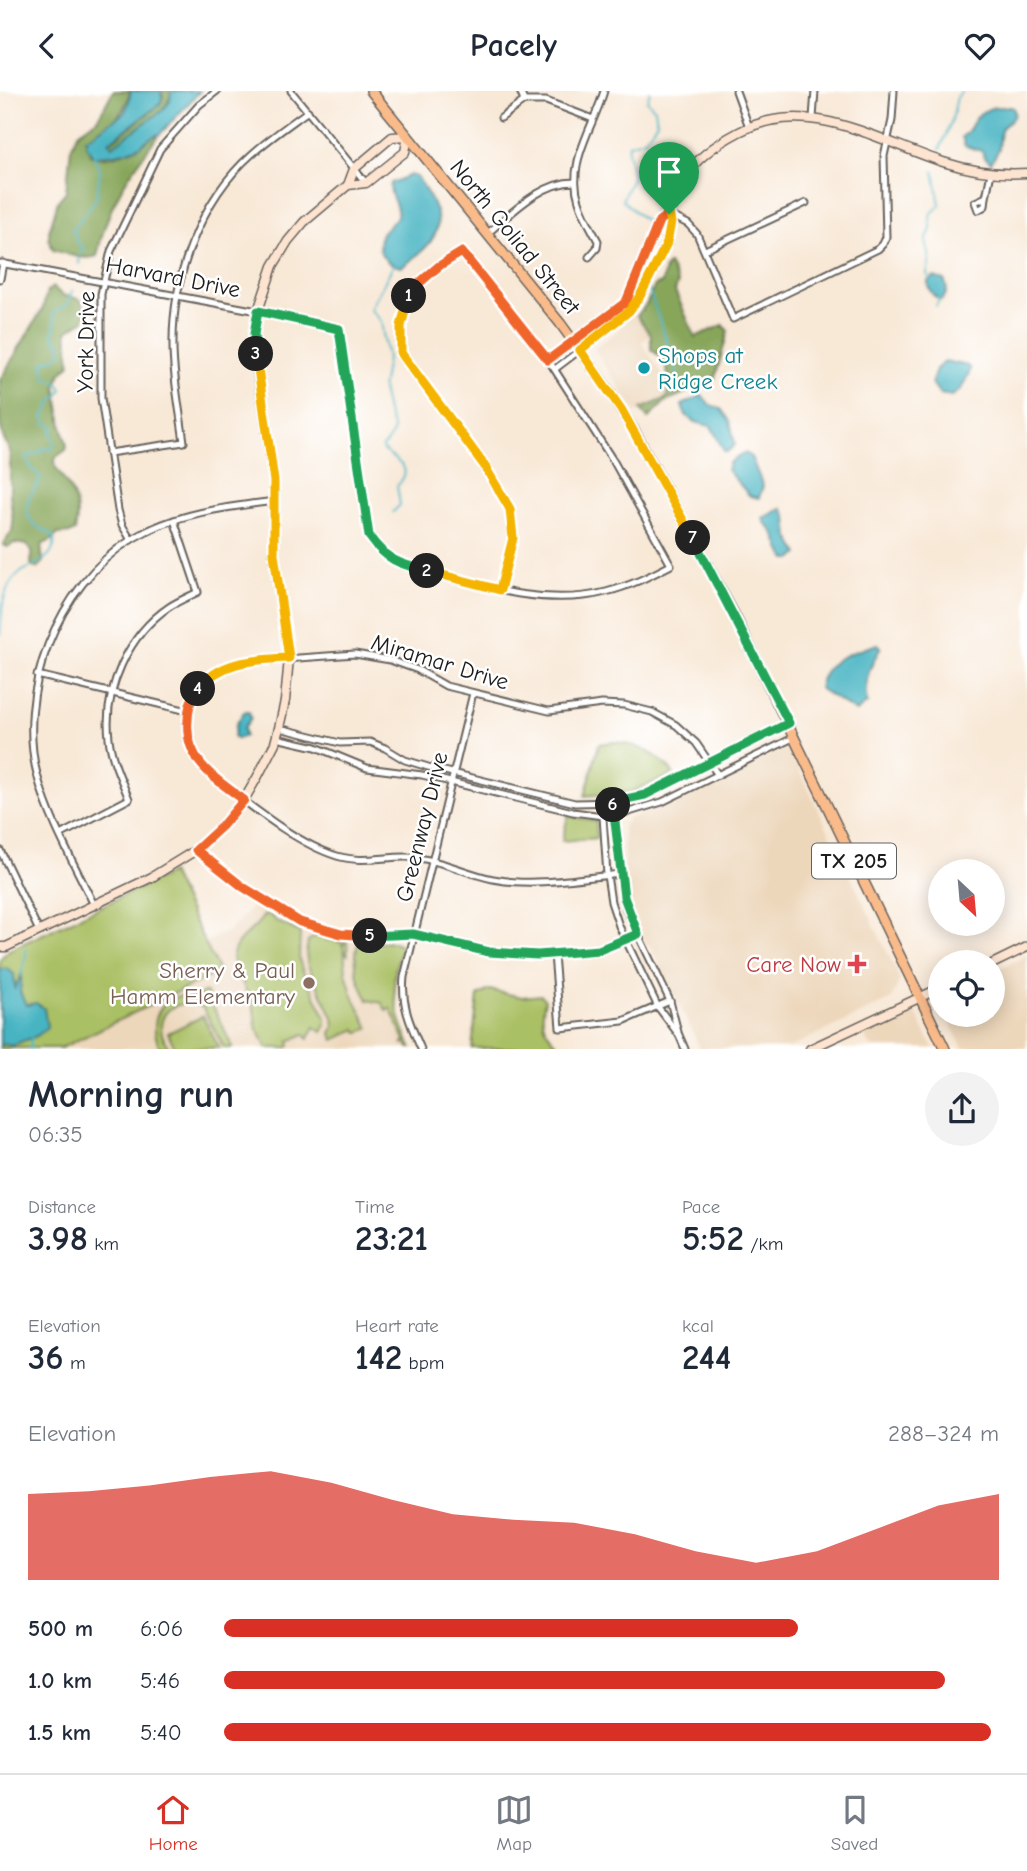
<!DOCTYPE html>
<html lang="en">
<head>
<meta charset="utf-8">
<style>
	:root { --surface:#fff; --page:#f2f2f3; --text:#1f2937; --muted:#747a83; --line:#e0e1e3; --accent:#d93025 }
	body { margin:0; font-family:"Comic Neue",sans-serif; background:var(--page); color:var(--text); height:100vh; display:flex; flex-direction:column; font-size:26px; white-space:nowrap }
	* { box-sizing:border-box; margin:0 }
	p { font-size:23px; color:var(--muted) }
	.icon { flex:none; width:38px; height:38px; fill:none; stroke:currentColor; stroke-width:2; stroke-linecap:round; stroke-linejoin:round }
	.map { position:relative; height:958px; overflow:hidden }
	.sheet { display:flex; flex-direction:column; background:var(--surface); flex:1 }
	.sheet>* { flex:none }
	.needle { width:46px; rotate:154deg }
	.fabs { position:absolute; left:928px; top:768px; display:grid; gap:14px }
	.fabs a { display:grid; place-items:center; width:77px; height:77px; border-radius:50%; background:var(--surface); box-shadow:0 4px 18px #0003; font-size:35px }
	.pin { position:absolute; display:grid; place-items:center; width:60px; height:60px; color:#fff; margin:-72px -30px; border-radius:50% 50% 50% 0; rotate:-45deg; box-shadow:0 0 7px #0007 }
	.pin .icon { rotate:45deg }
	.km { position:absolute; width:35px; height:35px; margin:-18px; border-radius:50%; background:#222; color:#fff; font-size:19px; line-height:35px; text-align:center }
	.round { display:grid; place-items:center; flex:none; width:74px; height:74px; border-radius:37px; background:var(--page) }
	.head { display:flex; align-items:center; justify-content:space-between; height:119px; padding:0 28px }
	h1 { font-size:38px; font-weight:700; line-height:52px }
	.figures { display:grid; grid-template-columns:repeat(3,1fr); gap:10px; height:119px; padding:7px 28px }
	.figures div { display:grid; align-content:center }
	.figures b { font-size:35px; font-weight:700 }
	.figures small { font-size:19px; font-weight:400 }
	.figures p { font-size:19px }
	.chart { height:196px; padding:14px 28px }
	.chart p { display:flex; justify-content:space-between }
	.chart svg { width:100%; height:126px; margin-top:7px; fill:var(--accent); opacity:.7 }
	ul { padding:0 28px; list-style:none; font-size:23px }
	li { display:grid; grid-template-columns:112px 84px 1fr; align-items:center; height:52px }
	li i { height:18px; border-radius:9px; background:var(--accent) }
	header { display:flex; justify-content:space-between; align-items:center; height:91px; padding:0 28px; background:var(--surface); font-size:32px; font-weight:700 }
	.dock { display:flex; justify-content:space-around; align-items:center; height:98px; border-top:2px solid var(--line); background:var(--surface); font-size:19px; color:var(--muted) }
	.dock a { display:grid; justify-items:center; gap:4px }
	.dock .on { color:var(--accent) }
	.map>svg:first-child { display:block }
	.built { fill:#edd7bb }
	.green { fill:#aac065; stroke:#636e40; stroke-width:2 }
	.forest { fill:#87a65a; stroke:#52613b; stroke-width:2 }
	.water { fill:#47b4c2; stroke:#32686f; stroke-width:2 }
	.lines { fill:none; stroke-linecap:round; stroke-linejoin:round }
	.stream { stroke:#47b4c2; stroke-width:2 }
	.street-casing { stroke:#69635d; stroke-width:9 }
	.secondary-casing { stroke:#69635d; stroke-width:11 }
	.primary-casing { stroke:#69635d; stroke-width:12 }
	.street { stroke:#fff; stroke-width:5 }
	.secondary { stroke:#fde4d1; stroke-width:8 }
	.primary { stroke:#fabb8b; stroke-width:9 }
	.split-1-casing { stroke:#fff; stroke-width:14 }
	.split-2-casing { stroke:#fff; stroke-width:14 }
	.split-3-casing { stroke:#fff; stroke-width:14 }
	.split-4-casing { stroke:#fff; stroke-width:14 }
	.split-5-casing { stroke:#fff; stroke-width:14 }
	.split-6-casing { stroke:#fff; stroke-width:14 }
	.split-7-casing { stroke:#fff; stroke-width:14 }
	.split-8-casing { stroke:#fff; stroke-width:14 }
	.split-1 { stroke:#f0652b; stroke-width:9 }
	.split-2 { stroke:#f5b400; stroke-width:9 }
	.split-3 { stroke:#22a559; stroke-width:9 }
	.split-4 { stroke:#f5b400; stroke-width:9 }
	.split-5 { stroke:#f0652b; stroke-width:9 }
	.split-6 { stroke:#22a559; stroke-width:9 }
	.split-7 { stroke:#22a559; stroke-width:9 }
	.split-8 { stroke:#f5b400; stroke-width:9 }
	.culture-dot { fill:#0f9aa8; stroke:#fff; stroke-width:2.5 }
	.health-dot { fill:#e0444e; stroke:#fff; stroke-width:2.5 }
	.education-dot { fill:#8d6e63; stroke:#fff; stroke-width:2.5 }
	.labels { text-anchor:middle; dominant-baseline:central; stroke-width:5; stroke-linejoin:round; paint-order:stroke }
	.shield { fill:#fff; stroke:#606060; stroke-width:2 }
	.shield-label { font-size:21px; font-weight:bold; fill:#1c1c1c }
	.street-label { font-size:23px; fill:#1c1c1c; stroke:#fff }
	.culture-label { font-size:23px; fill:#0d838f; stroke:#fff; text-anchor:start }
	.health-label { font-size:23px; fill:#be3a42; stroke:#fff; text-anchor:end }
	.education-label { font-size:23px; fill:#785e54; stroke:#fff; text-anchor:end }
</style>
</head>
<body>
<header><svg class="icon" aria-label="back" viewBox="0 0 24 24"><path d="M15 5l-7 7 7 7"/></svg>Pacely<svg class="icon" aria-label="heart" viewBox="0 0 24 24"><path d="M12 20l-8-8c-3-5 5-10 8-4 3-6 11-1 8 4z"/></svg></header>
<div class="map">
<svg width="1027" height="958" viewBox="0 0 1027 958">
	<rect width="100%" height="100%" fill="#fff"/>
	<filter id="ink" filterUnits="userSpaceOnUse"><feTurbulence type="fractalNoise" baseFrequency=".0143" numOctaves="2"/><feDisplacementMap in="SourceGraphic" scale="14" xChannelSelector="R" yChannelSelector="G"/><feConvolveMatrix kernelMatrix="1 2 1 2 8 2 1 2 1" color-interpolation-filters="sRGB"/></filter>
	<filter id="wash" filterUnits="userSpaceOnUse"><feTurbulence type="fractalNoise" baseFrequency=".00686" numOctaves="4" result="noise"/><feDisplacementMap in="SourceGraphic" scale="28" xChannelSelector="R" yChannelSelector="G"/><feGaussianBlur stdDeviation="1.57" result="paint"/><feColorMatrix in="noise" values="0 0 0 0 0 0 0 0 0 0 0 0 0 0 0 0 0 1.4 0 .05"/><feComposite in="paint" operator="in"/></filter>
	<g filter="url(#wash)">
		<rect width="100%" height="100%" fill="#f8e8d6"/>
		<g class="built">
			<path d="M 633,222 L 650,244 L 641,251 L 675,303 L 636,322 L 594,258 L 615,241 Z"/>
			<path d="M 788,656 L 900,888 L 892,908 L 789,957 L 700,957 L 649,853 L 647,854 L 630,813 L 625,787 L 623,736 L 629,727 L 658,718 Z"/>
			<path d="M 254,814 L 291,837 L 321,847 L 363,852 L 402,852 L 395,881 L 395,903 L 401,932 L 412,957 L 61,958 L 218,881 L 205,852 L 228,840 Z"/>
			<path d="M 1027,865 L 1027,957 L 963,957 L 946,924 L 992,924 L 992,881 Z"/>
			<path d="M 914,919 L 933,957 L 872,957 L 863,943 Z"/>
		</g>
		<g class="green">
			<path d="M 615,651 C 640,654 658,663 674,683 L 630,701 L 585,705 L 599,653 Z"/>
			<path d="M 568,725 L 596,730 L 597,747 L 562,750 Z"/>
			<path d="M 171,782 L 219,881 L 61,957 L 0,957 L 0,868 L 9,859 Z"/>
			<path d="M 264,824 L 271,824 L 276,830 L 300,841 L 299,868 L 302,878 L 326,927 L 326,934 L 322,941 L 314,936 L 308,948 L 304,943 L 289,950 L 290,955 L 286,957 L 267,957 L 256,936 L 254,918 L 232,868 C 234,847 254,841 264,824 Z"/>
			<path d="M 316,845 L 322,848 L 341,851 L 343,856 L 344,851 L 347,850 L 348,865 L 344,858 L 346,881 L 352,903 L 369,937 L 358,942 L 356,938 L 334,949 L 331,942 L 334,936 L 333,926 L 308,875 L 306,862 L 308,850 Z"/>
			<path d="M 394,851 L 402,855 C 400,864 396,872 395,882 C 392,909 400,933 412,957 L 409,957 L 406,951 L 402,953 L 405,949 L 390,917 L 386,919 L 382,912 L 368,909 C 358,891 352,874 358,852 Z"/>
			<path d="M 489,899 L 522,906 L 541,904 L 545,909 C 539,935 545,938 560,957 L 472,957 L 478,905 Z"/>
			<path d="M 206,901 L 233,957 L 224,957 L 203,917 C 187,907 162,914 161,936 C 161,944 165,951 169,957 L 160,957 C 145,926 165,897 200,907 L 199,904 Z"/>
			<path d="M 203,925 L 219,957 L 175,957 L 168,942 Z"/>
		</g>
		<g class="forest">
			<path d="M 113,0 L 130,0 C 126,24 107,38 86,49 L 91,65 C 113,71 138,56 155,44 L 158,45 C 127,85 107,115 97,165 C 84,170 67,163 53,159 L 49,148 L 49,140 L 58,110 L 66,100 L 71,57 L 78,42 L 96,29 L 101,22 Z"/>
			<path d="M 161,0 L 171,0 C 170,24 133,40 116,53 L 112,55 L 108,53 L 159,14 L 163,5 Z"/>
			<path d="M 669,173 L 678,192 L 675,200 L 695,246 L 723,234 L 728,240 L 715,288 L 665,311 L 648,328 L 641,318 L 667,307 C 670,288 670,268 651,259 L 651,244 L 637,225 L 647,212 L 655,194 L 662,192 L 665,177 Z"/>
			<path d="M 53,196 L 62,204 L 80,208 L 86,220 L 84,229 L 67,240 L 70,273 L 61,282 L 56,294 L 62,335 L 67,355 L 66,359 L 56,366 L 54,374 C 70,395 82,412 75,440 L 71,442 L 58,443 L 52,449 L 41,454 L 43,471 L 38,477 L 33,476 L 31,473 L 32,460 L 27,454 L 14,452 L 7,456 L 3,454 L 12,440 L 13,432 L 10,403 L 10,361 L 3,346 L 0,331 L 0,289 L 43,217 L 47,200 Z"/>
		</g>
		<g class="water">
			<path d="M 131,0 L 161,0 L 162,9 L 159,14 L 109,51 L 112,55 L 163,19 L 170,10 L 171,0 L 200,0 L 160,43 C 151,44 147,50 140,55 C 125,63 109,64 93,65 L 86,54 L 86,48 L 124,22 L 128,14 Z"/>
			<path d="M 995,16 L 1012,16 C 1020,25 1007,31 1001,38 L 999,58 L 991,72 L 984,66 L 982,60 L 965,55 L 962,46 C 977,35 969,23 995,16 Z"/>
			<path d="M 411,84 L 417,86 C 433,112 451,133 423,159 C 416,165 409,172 401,176 C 384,173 374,159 382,142 C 386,136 395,131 397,125 C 400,114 387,104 391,92 Z"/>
			<path d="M 934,186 L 944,189 C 948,196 948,204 941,209 C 934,207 927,198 928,190 Z"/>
			<path d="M 945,270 L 968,275 L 971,278 L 961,298 L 952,305 L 940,303 L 932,292 L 936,278 Z"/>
			<path d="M 702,304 L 710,314 L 721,318 L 730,330 L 735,354 L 727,361 L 724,360 L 711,335 C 697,332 685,330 682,314 Z"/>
			<path d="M 745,362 L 751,366 L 763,395 L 759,407 L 750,405 L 727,379 L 729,372 Z"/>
			<path d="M 782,417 L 787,426 L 789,446 L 799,463 L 792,468 L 786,468 C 779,460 779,450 773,441 C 769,435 765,434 763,427 Z"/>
			<path d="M 878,553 L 881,556 C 870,575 863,590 867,612 L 856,621 L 819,597 C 825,565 852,562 878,553 Z"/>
			<path d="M 244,621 L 249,621 L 251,627 L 244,637 L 245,645 L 236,648 L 234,646 L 236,633 Z"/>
			<path d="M 6,877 L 14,883 L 15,897 L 22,882 L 20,901 L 26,914 L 36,912 L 44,917 L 47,936 C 38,949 24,947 13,955 L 3,953 L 0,956 L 0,879 Z"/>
		</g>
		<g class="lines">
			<g class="stream">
				<path d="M 940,58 L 952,29 L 957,6 L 962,0"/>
				<path d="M 79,173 L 80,163 L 85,158 L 77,151 L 73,138 L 97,107 L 100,79 L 94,65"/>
				<path d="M 635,176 L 650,134 L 622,109 L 633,85 L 628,60 L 629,53 L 645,48 L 657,31 L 655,18 L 647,10 L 650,0"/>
				<path d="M 931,190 L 927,183 L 930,168 L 926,150 L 931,138 L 930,124 L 940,114 L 934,80"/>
				<path d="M 649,199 L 678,283"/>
				<path d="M 936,215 L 940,207"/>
				<path d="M 393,421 L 400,414 L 397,395 C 416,375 396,372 382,358 L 393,342 L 393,337 L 387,321 L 382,298 L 387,268 L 381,230 L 370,218 L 394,173"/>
				<path d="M 0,544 C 1,528 2,504 11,491 C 21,475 46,475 53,457 C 62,433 22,446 28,410 C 30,403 38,395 41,387 L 33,379 L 25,366 L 39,362 L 44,357 L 50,359 L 55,353 L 51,342 L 54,336 L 47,333 L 43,325 C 49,320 48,319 50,313 C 53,308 60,305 62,298 L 56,290 L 46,288 L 43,274 L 45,270 L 56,267 L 62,262 L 60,253 L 53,245 L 55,233 L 53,222 L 66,214 L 73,199"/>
				<path d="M 21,884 L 26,864 L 26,858"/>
				<path d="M 30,958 L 31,947"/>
			</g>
		</g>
	</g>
	<g filter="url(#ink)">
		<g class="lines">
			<defs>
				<g id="street">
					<path d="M 291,0 L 366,92"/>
					<path d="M 520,0 L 524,10"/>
					<path d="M 736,0 L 749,36"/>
					<path d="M 501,27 L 524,10 L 546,10 L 593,28"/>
					<path d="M 813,27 L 815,0"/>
					<path d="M 986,106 L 985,115 L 978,119 L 975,111 Z"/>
					<path d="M 986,106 L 991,82"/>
					<path d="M 670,124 L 688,133 L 697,143 L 733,228 L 878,158 L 883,153 L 886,146 L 884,65 L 892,29 L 894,0"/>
					<path d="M 488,142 C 513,121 541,91 575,91"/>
					<path d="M 705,159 L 806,112"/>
					<path d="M 589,166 L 597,157 L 598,150 C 591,137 583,124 579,110 C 566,72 594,35 604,0"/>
					<path d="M 0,172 L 258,220 L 339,238 L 369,445 C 379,458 389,468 404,475 C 469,491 539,518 606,501 C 630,495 650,485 671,474 L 614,371 L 551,273 L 462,161 L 439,175 L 410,199 L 401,235 L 401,262 L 484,374 L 510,417 L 513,447 L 500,499"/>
					<path d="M 0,188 L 3,172"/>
					<path d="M 548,269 L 573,250"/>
					<path d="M 555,278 L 580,259"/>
					<path d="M 109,362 L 184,351 C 180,320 173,287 173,255 C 172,186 200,109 252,63 C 270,47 289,34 308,20"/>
					<path d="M 131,449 L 122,434 L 118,419 L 101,307 L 101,203 L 111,160 L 160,58 L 199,14 L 217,0"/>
					<path d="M 37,584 L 188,620"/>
					<path d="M 279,637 L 340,652 L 370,651 L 385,657 L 405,669 L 428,676 L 575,712 L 618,711 L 645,704 L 789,632"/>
					<path d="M 276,647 L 316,656 L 367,677 L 422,684 L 573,721 L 603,725 L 629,721 L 662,711 L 795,646"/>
					<path d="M 602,711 L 607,784 L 611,811 L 619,835 L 658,916 L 679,944 L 685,958"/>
					<path d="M 612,711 L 626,818 L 670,910 L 678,941"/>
					<path d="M 60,744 L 129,708 C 121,688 111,668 109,647 C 103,598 129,543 169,516 C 178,510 188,506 198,501 L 174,429"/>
					<path d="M 0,759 L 39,840"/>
					<path d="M 196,759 L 243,796 L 300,831 L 341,843 L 413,843 L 489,861 L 538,864 L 599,859 L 638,843"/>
					<path d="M 620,783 C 580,787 533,796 493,788 C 464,782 435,766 405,766 C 382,766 360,772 337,765 C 294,752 244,709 207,682 C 170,637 185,588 241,571 L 355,563 L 390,569 L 418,579 L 446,595 L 549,620 L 602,613 L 624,614 L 652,621 L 676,634 L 696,652 L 718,684"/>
					<path d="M 94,814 C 74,772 50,731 38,687 C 15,603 57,494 132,448 C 175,422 226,416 275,410"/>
					<path d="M 554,863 L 560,937 L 623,930 L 670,910"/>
					<path d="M 421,958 C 410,933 401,913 404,886 L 473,602"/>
				</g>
				<g id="secondary">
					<path d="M 573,250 L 626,211 L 659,129 C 675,119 677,101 686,85 C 697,66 720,51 739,41 C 808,4 878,50 943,71 C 971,80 998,84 1027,82"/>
					<path d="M 580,259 L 629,220 L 640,205 L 667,152 L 671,131 L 669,123"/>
					<path d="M 0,856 L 6,856 L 152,786 L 196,759 L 222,735 L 244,709 L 258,685 L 275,652 L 279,637 L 285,610 L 289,567 L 274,463 L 274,390 L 256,271 L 254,243 L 258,220 L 273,175 L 288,150 L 304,131 L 348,94 L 366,92 L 405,61 L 408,45 L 392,46 L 354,78 L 348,94"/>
					<path d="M 992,873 L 1027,856"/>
					<path d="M 810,958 L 940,897"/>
				</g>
				<path id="primary" d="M 371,0 L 560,232 L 607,297 L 635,341 L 734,523 L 945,958"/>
			</defs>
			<use href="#street" class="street-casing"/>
			<use href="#secondary" class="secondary-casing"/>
			<use href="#primary" class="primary-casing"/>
			<use href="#street" class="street"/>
			<use href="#secondary" class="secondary"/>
			<use href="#primary" class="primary"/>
		</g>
	</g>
	<g class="lines" filter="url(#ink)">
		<defs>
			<path id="split-1" d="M 409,205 L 410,200 L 439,175 L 462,161 L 548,269 L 626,211 L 659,130 L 669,123"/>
			<path id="split-2" d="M 409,205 L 401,235 L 401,262 L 484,374 L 510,418 L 513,447 L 500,499 L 427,480"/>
			<path id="split-3" d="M 256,263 L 254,243 L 258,220 L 339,238 L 369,445 C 386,469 399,473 427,480"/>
			<path id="split-4" d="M 198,598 C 221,569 254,569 289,567 L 274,463 L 274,390 L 256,263"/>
			<path id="split-5" d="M 198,598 C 191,607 188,618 188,629 C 184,669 215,688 244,709 L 222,735 L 196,759 L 243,796 L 300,831 L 341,843 L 370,845"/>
			<path id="split-6" d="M 370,845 L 413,843 L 489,861 L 538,864 L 599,859 L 638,843 L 624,806 L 613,714"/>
			<path id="split-7" d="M 613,714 L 612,711 L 645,704 L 789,632 L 693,447"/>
			<path id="split-8" d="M 669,123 L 671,131 L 667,152 L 640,205 L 629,220 L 580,259 L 621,318 L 693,447"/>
		</defs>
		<use href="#split-1" class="split-1-casing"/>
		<use href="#split-2" class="split-2-casing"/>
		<use href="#split-3" class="split-3-casing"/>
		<use href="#split-4" class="split-4-casing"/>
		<use href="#split-5" class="split-5-casing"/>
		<use href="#split-6" class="split-6-casing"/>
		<use href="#split-7" class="split-7-casing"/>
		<use href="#split-8" class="split-8-casing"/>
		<use href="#split-1" class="split-1"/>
		<use href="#split-2" class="split-2"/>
		<use href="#split-3" class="split-3"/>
		<use href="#split-4" class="split-4"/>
		<use href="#split-5" class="split-5"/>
		<use href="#split-6" class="split-6"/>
		<use href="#split-7" class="split-7"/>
		<use href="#split-8" class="split-8"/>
	</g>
	<circle class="culture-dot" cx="644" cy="277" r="7"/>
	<path class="health-dot" d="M853.5 862.5h7v7h7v7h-7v7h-7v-7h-7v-7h7z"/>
	<circle class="education-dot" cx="309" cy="892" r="7"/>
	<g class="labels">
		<rect class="shield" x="812" y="752.5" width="84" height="35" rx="5"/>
		<g class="shield-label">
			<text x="854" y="770">TX 205</text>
		</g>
		<g class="street-label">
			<text transform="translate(515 146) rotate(51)">North Goliad Street</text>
			<text transform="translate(173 186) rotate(11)">Harvard Drive</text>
			<text transform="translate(86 251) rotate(-89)">York Drive</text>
			<text transform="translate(440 571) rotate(17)">Miramar Drive</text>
			<text transform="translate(422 736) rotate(-76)">Greenway Drive</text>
		</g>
		<g class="culture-label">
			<text x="658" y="264">Shops at<tspan x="658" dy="26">Ridge Creek</tspan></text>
		</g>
		<g class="health-label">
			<text x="841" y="873">Care Now</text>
		</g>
		<g class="education-label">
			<text x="295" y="879">Sherry &amp; Paul<tspan x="295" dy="26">Hamm Elementary</tspan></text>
		</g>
	</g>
</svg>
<div class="fabs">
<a><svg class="needle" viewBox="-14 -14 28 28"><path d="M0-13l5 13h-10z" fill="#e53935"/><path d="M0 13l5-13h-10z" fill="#747a83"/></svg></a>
<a><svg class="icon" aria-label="locate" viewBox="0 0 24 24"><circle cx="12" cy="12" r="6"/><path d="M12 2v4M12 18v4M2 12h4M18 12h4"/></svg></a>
</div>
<div class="pin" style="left:669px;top:123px;background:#1e9e55"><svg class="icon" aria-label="arrive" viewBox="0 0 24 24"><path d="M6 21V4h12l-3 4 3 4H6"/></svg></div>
<b class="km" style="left:409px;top:205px">1</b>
<b class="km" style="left:427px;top:480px">2</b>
<b class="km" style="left:256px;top:263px">3</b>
<b class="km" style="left:198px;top:598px">4</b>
<b class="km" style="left:370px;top:845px">5</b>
<b class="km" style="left:613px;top:714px">6</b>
<b class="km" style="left:693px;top:447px">7</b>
</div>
<section class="sheet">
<div class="head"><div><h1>Morning run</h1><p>06:35</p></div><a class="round"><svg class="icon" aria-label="share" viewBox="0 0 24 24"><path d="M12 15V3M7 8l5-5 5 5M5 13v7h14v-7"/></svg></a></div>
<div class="figures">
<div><p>Distance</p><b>3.98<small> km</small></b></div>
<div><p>Time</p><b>23:21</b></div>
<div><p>Pace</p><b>5:52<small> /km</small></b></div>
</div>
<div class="figures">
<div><p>Elevation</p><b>36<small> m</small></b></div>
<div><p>Heart rate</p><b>142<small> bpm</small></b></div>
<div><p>kcal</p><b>244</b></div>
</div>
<div class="chart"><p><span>Elevation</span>288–324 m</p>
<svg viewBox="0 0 160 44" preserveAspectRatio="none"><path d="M0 44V14L10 13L20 11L30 8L40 6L50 10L60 16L70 21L80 23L90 24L100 28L110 34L120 38L130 34L140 26L150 18L160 14V44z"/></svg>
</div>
<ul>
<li><b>500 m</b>6:06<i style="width:74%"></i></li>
<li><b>1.0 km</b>5:46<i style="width:93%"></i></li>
<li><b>1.5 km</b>5:40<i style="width:99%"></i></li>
</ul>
</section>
<nav class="dock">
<a class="on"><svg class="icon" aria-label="home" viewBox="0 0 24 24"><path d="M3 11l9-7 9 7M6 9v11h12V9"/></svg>Home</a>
<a><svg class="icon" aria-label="map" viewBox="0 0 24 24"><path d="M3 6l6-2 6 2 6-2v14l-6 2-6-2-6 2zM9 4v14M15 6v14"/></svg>Map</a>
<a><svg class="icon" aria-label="saved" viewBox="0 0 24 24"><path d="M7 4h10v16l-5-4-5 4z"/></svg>Saved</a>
</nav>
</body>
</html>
